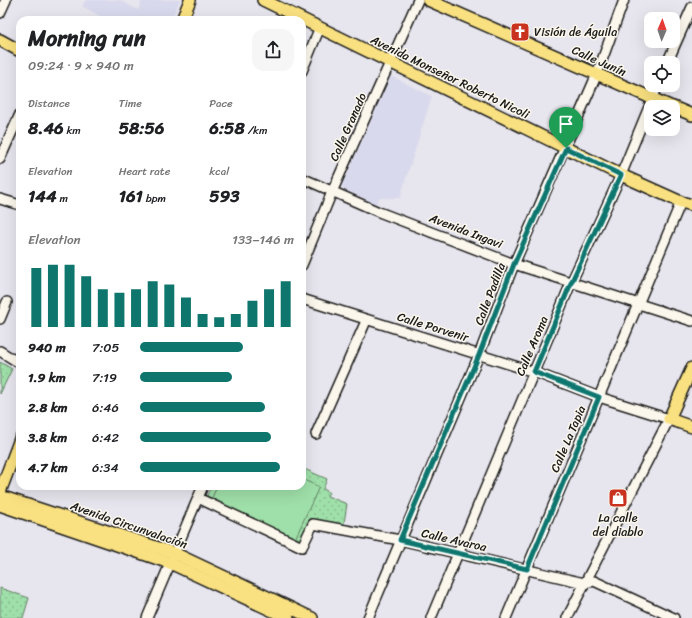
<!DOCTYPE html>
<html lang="en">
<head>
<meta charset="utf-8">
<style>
	:root { --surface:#fff; --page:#f6f6f6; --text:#202124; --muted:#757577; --accent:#0f766e }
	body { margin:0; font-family:Sriracha,sans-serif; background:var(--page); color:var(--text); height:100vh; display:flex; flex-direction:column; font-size:15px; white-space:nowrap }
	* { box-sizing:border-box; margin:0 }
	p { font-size:13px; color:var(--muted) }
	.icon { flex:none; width:22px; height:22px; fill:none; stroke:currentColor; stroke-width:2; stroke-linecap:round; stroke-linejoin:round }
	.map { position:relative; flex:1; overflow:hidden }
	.sheet { position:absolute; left:16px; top:16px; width:290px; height:474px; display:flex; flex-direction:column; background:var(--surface); border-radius:12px; box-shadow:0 4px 16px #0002 }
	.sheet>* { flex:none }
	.needle { width:26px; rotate:2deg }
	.controls { position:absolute; left:644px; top:12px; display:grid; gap:8px }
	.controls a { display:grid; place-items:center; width:36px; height:36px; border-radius:8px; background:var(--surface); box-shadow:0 4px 16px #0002; font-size:20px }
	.pin { position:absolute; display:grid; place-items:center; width:34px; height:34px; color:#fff; margin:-41px -17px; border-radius:50% 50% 50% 0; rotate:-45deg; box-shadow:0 0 4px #0007 }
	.pin .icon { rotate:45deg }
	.round { display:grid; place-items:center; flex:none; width:42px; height:42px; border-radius:12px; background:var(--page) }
	.headline { display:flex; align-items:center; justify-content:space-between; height:68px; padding:0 12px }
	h1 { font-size:22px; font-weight:800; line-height:30px }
	.metrics { display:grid; grid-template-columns:repeat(3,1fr); gap:6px; height:68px; padding:4px 12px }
	.metrics div { display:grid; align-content:center }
	.metrics b { font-size:17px; font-weight:800 }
	.metrics small { font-size:11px; font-weight:400 }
	.metrics p { font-size:11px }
	.chart { height:112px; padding:8px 12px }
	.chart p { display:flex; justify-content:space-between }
	.chart svg { width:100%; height:72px; margin-top:4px; stroke:var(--accent); stroke-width:6 }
	ul { padding:0 12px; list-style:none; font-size:13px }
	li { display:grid; grid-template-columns:64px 48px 1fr; align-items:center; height:30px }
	li i { height:10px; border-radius:5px; background:var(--accent) }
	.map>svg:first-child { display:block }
	.built { fill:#d9d9ed }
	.park { fill:url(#park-dots); stroke:#5e7e62 }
	.pitch { fill:#9fdfa9; stroke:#5e7e62 }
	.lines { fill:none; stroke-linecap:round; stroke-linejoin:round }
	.minor-casing { stroke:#1c1c1c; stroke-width:12 }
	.major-casing { stroke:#1c1c1c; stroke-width:14 }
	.minor { stroke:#fbf7ec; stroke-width:9 }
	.major { stroke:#f9e181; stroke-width:11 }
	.route-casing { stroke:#fff; stroke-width:8 }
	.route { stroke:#0f766e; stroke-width:5 }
	.labels { text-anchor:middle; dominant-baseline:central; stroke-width:3; stroke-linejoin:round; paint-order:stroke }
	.poi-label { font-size:12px; fill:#1c1c1c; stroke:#fbf7ec; text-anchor:start }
	.street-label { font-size:12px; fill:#1c1c1c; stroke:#fbf7ec }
</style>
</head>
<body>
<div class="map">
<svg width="692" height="618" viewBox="0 0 692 618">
	<defs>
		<pattern id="park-dots" width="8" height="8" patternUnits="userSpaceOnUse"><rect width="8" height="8" fill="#9fdfa9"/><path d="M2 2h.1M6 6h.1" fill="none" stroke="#88bf91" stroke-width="1.8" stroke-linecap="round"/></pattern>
	</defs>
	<rect width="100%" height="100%" fill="#e7e5ed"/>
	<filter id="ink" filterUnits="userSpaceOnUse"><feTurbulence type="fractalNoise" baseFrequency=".025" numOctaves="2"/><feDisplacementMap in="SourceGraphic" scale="8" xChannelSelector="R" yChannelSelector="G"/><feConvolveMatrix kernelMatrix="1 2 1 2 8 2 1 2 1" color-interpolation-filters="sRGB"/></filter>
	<g filter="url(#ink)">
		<g class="built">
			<path d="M 86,0 L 120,0 L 138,10 L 142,0 L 180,0 L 171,20 L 107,20 L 82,6 Z"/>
			<path d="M 393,77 L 432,96 L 400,198 L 379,198 L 376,204 L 344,190 L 342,186 L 390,78 Z"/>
		</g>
		<g class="park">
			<path d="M 0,362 L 12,369 L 0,394 Z"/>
			<path d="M 302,468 L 327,479 L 323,489 L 329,492 L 327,496 L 347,504 L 343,529 L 312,519 L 300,543 L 206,498 L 211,486 L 302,486 Z"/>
			<path d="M 0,588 L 29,598 L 23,618 L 0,618 Z"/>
		</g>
		<path class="pitch" d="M 302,479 L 319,487 L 295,539 L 211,500 L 217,486 L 302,486 Z"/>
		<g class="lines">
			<defs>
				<g id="minor">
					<path d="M 0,13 L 6,0"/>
					<path d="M 667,63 L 692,7"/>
					<path d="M 302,71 L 320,27"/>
					<path d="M 0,159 L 20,114"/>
					<path d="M 302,178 L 379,212 L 514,264 L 692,321"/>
					<path d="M 0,199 L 20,205"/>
					<path d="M 302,265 L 332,192 L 418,0"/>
					<path d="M 302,299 L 534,372 L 599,397 L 669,419 L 567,618"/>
					<path d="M 0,319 L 7,302"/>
					<path d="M 0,351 L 16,361"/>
					<path d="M 316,434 L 366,321"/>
					<path d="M 198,498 L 302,547 L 313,524 L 400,540 L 584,583 L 594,581 L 674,618"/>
					<path d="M 147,618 L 203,486"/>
					<path d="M 368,618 L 479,355 L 514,264 L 597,74 L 624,0"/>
					<path d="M 431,618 L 571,283 L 621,175 L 658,85"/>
					<path d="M 506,618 L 681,202"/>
				</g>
				<g id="major">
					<path d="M 263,0 L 621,175 L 681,202 L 692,205"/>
					<path d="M 428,0 L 672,107"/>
					<path d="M 182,20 L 190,0"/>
					<path d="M 0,40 L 20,51"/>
					<path d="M 673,107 L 692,115"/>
					<path d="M 692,368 L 669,419 L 692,427"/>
					<path d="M 0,492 L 20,439"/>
					<path d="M 0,496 L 174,553 L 312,618"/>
					<path d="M 0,505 L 170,563 L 288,618"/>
				</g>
			</defs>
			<use href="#minor" class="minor-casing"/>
			<use href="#major" class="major-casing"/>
			<use href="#minor" class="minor"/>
			<use href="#major" class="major"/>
		</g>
	</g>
	<g class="lines" filter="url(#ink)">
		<defs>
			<path id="route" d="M 566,148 L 621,175 L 571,283 L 534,372 L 599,397 L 527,569 L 400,540 L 479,355 L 514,264 Z"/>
		</defs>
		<use href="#route" class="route-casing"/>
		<use href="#route" class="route"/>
	</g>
	<defs>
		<symbol id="church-square" viewBox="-11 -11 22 22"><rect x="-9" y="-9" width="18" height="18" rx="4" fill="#c8321e" stroke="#fbf7ec"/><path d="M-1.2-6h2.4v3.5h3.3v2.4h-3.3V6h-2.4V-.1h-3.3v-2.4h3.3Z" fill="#fff"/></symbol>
		<symbol id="shop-square" viewBox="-11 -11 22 22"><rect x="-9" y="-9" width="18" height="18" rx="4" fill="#c8321e" stroke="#fbf7ec"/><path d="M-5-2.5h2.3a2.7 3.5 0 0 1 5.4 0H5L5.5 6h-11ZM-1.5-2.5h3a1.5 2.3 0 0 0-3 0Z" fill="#fff"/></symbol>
	</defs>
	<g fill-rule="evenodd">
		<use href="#church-square" x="509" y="21" width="22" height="22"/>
		<use href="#shop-square" x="607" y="487" width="22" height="22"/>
	</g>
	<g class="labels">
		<g class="poi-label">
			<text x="534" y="32">Visión de Águila</text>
			<text x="618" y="518" text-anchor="middle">La calle<tspan x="618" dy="14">del diablo</tspan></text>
		</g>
		<g class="street-label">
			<text transform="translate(599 61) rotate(24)">Calle Junín</text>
			<text transform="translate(450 77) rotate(26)">Avenida Monseñor Roberto Nicoli</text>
			<text transform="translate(348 127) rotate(-66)">Calle Granado</text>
			<text transform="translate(466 231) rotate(21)">Avenida Ingavi</text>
			<text transform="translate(490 294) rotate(-69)">Calle Padilla</text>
			<text transform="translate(433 327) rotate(17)">Calle Porvenir</text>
			<text transform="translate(532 346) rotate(-67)">Calle Aroma</text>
			<text transform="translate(568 439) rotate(-67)">Calle La Tapia</text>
			<text transform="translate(129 525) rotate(19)">Avenida Circunvalación</text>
			<text transform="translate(454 540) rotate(13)">Calle Avaroa</text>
		</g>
	</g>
</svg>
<div class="controls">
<a><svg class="needle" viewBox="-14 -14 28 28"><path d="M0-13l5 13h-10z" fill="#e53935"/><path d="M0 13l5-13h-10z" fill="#757577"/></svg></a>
<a><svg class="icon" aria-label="locate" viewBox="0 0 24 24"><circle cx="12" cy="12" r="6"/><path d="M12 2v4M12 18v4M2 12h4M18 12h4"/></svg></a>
<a><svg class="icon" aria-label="layers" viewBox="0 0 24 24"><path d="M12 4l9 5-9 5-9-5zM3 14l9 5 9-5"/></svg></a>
</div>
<div class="pin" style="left:566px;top:148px;background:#1e9e55"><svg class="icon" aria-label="arrive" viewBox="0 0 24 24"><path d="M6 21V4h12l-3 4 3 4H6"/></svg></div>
<section class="sheet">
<div class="headline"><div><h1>Morning run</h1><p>09:24 · 9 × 940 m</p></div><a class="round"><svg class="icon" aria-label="share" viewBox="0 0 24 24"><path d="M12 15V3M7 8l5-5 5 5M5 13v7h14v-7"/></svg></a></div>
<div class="metrics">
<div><p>Distance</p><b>8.46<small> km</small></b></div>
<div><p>Time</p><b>58:56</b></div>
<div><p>Pace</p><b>6:58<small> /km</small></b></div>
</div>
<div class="metrics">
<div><p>Elevation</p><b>144<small> m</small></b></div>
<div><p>Heart rate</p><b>161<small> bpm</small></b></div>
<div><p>kcal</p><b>593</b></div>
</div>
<div class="chart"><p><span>Elevation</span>133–146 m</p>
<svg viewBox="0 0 160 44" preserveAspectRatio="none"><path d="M5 44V8M15 44V6M25 44V6M35 44V13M45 44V21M55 44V23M65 44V21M75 44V16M85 44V18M95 44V26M105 44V36M115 44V38M125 44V36M135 44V28M145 44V21M155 44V16"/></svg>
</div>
<ul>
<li><b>940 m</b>7:05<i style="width:67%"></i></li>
<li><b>1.9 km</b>7:19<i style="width:60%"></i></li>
<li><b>2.8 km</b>6:46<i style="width:81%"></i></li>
<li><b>3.8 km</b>6:42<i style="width:85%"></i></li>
<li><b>4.7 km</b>6:34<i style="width:91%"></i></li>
</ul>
</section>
</div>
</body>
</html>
